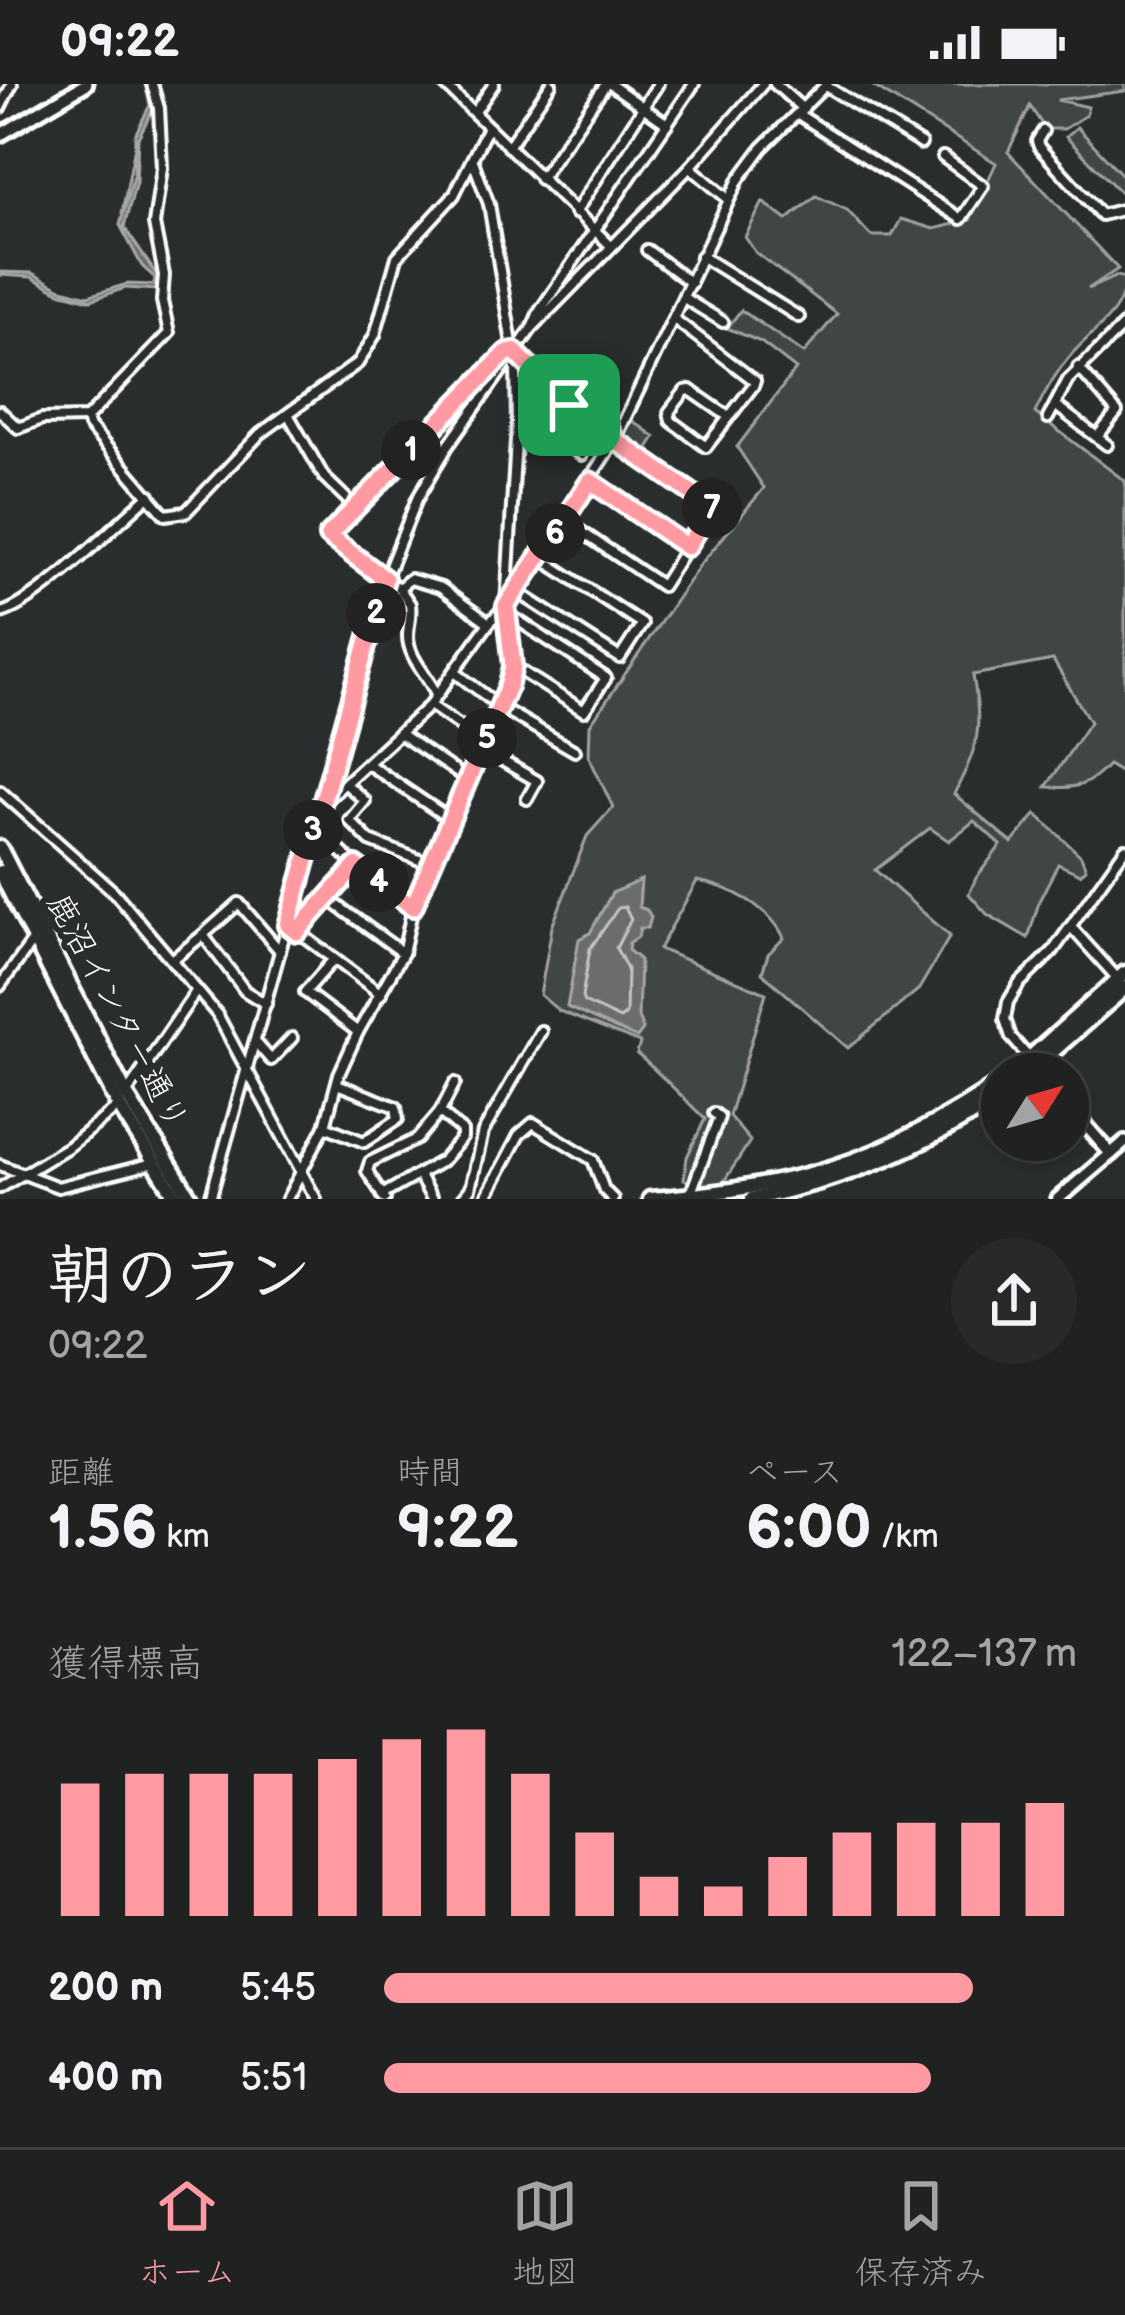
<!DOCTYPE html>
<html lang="ja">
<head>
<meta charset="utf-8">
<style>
	:root { --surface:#202222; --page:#282a2a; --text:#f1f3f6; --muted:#a2a4a5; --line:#3d3f40; --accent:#ff9aa2 }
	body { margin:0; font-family:"Balsamiq Sans","Klee One",sans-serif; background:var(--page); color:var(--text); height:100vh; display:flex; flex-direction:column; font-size:45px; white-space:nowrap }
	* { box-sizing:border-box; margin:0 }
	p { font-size:39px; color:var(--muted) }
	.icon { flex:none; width:66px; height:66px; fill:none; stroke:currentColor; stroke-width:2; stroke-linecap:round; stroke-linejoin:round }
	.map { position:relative; height:1115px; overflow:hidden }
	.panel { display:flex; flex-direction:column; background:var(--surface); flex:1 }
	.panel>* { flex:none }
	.needle { width:78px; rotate:53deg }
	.buttons { position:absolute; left:981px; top:969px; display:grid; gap:24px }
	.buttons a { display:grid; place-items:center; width:108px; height:108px; border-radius:50%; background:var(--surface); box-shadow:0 3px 9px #0004,0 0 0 3px var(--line); font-size:60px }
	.pin { position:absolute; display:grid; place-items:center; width:102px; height:102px; color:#fff; margin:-51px; border-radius:24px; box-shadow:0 6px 18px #0006 }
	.km { position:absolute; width:60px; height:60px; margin:-30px; border-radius:50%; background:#222; color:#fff; font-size:33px; line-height:60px; text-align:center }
	.round { display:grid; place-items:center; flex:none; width:126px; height:126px; border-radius:63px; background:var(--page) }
	.headline { display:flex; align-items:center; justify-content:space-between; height:204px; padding:0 48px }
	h1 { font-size:66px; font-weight:700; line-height:90px }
	.stats { display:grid; grid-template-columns:repeat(3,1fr); gap:18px; height:204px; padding:12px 48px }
	.stats div { display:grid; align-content:center }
	.stats b { font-size:60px; font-weight:700 }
	.stats small { font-size:33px; font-weight:400 }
	.stats p { font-size:33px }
	.chart { height:336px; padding:24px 48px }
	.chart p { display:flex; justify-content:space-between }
	.chart svg { width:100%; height:216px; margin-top:12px; stroke:var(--accent); stroke-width:6 }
	ul { padding:0 48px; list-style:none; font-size:39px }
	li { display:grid; grid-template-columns:192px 144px 1fr; align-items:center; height:90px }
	li i { height:30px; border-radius:15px; background:var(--accent) }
	.status { display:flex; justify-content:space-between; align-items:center; height:84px; padding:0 60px; background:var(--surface); direction:ltr }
	.status svg { height:33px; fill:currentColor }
	.dock { display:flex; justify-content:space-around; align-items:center; height:168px; border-top:3px solid var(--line); background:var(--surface); font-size:33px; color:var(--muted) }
	.dock a { display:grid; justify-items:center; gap:6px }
	.dock .on { color:var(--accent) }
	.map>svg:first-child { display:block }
	.green { fill:#414445; stroke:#a0a2a2; stroke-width:3 }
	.water { fill:#6a6c6d; stroke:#a6a7a7; stroke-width:3 }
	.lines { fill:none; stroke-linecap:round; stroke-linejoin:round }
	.shore { stroke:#c3c4c5; stroke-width:3 }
	.stream { stroke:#a6a7a7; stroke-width:3 }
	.street-casing { stroke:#fff; stroke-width:16 }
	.secondary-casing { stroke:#fff; stroke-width:20 }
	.primary-casing { stroke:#fff; stroke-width:21 }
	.street { stroke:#2a2d2e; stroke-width:8 }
	.secondary { stroke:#2a2d2e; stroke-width:10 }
	.primary { stroke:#2a2d2e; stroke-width:12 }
	.route-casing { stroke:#fff; stroke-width:24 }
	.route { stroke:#ff9aa2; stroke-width:15 }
	.labels { text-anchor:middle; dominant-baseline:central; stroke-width:12; stroke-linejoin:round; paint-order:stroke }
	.street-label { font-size:33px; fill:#fff; stroke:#2a2d2e }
</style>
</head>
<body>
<div class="status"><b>09:22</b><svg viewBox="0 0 49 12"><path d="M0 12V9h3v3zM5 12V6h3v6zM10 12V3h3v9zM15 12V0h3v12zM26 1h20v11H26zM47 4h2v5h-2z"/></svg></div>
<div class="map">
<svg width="1125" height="1115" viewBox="0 0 1125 1115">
	<rect width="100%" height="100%" fill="#2a2d2e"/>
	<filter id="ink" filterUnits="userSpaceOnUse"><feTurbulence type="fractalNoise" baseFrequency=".00833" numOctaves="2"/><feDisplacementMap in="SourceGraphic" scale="24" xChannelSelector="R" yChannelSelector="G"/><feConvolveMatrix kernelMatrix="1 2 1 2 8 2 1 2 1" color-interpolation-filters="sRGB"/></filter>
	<g filter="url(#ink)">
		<g class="green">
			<path d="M 870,0 L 1125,0 L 1125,7 L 1057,16 L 1088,23 L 1086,31 L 1064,45 L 1045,45 L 1030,22 L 1008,68 L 1118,185 L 1088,205 L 1117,192 L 1125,194 C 1125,230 1092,246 1071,271 C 1055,289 1045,307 1035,329 L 1125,397 L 1125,691 L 1108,681 C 1088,703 1075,705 1046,703 L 1090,638 L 1053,576 L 973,591 C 982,647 980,659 954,710 L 1012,759 L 1036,730 L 1081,772 L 1086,785 L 1080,790 L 1058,780 L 1040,815 L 1028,854 L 987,830 L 969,810 L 976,794 L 1001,761 L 974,737 L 949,757 L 930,744 L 875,786 L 950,852 L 919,905 L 848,964 L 762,889 L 768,870 L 784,854 C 771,824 729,802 697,797 L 659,865 L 766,909 L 729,1032 L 750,1057 L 721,1102 L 705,1106 L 684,1095 L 687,1073 L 705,1035 C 681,1012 662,991 637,970 L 640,959 L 559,927 L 540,911 L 552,843 L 587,752 L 613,723 L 589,673 L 590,641 L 700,481 L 764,404 L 737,363 L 796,285 L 761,258 L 727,244 L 741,226 L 804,269 L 837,230 L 756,169 L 745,153 L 763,118 L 787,136 L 816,112 L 847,126 L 871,152 L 892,152 L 901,135 L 934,145 L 970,136 L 996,79 Z"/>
			<path d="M 1077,43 L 1125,94 L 1125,113 L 1066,53 Z"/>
			<path d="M 630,335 L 655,353 L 644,370 L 623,356 L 622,351 Z"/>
		</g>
		<g class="water">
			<path d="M 145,0 L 148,0 L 154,23 L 138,54 L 136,98 L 124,143 L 158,193 L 156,206 L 125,204 L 91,216 L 59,208 L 31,193 L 0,191 L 0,188 L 32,189 L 59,204 L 88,212 L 127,200 L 154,201 L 155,194 L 142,182 L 120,141 L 134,90 L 135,51 L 150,21 Z"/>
			<path d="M 641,796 L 639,823 L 647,826 L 651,833 L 648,844 L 640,844 L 638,853 L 629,859 L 628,866 L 640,876 L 638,933 L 643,946 L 637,954 L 567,923 L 579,855 L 590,849 L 612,809 Z"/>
		</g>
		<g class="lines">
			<path class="shore" d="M 625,823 L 631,835 L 616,864 L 627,885 L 626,930 L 620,935 L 584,918 L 582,913 L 590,865 L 618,824 Z"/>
			<g class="stream">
				<path d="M 122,129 L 135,62"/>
				<path d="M 64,208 L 89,216"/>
			</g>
			<defs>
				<g id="street">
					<path d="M 444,0 L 611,162"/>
					<path d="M 610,0 L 667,40"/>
					<path d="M 775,0 L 803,25"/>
					<path d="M 826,2 L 921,60"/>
					<path d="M 0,24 L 12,0"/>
					<path d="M 474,29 L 494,0"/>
					<path d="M 798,30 L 961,135 L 983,102 L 943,73"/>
					<path d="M 1043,47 L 1037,57 L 1039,63 L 1101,131 L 1125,125"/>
					<path d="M 508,63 L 551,0"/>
					<path d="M 690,83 L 728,115"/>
					<path d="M 540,95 L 606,0"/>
					<path d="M 575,129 L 658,0"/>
					<path d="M 647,166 L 691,199"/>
					<path d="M 701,172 L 799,233"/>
					<path d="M 684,214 L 723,238"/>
					<path d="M 674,235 L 755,297 L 753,302 L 706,363 L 671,337 L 669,328 L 685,307 L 690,306 L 729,333"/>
					<path d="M 533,243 L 690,83 L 763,0"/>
					<path d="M 1078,283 L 1117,328 L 1097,353"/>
					<path d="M 1055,321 L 1107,361"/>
					<path d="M 0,327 L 18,344 L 42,335 L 87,334 L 169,249 L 162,217 L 164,191 L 154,140 L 162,84 L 159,24 L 152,0"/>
					<path d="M 288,330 L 324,393 L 355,423"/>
					<path d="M 518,330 L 582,371"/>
					<path d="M 87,334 L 89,342 L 165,431 L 186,428 L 260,350 L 358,279 L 375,251 L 397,173 L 454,111 L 488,43"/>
					<path d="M 1048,334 L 1068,296 L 1125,240"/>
					<path d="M 590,397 L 687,463"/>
					<path d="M 564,436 L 662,502 L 712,423 L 615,356 L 739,95 L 762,64 L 827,0"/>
					<path d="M 399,504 L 410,520 C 412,532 408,541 408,552 C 408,574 428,591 436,610"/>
					<path d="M 516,507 L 620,574 L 642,540 L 539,473"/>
					<path d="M 0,529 C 34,523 119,437 150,411"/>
					<path d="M 508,530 L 606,594 L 584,627 L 513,582"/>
					<path d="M 489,539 L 441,504 L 410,495 L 399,504 L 371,487 L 329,452 L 513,267"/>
					<path d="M 456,589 L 503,625 L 575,667"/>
					<path d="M 430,621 L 485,659"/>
					<path d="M 399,649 L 468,696"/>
					<path d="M 482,665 L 537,697 L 527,715"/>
					<path d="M 368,680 L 448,734 L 498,630 L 513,582 L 506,522 L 517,339 L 516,284 L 489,120 L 473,77"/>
					<path d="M 346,700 L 365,717 L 349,736 L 370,757 L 430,780"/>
					<path d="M 0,707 L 114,808 L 217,930 L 316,1115"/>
					<path d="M 319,723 L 430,621 L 489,539 L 506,522 L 615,356 L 611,346 L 569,321 L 568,308 L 536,289 L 515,268"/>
					<path d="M 314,741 L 356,782"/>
					<path d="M 327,814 L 403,869"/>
					<path d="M 288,841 L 297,847 L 356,782 L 413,823"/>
					<path d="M 1071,843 L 1117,894"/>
					<path d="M 297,847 L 381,910"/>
					<path d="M 334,875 L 305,908 L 358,948"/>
					<path d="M 172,876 L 203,851"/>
					<path d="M 0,902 L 34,855"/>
					<path d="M 266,920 L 245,907 L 203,851 L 239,819 L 280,867"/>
					<path d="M 257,960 L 271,976 L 292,954"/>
					<path d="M 1030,975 L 1011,953 L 1005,935 L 1008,918 L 1019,900 L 1053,867 L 1125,765"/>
					<path d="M 127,1009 L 197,906"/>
					<path d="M 325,1042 L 364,1058 L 398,1035 L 396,1023 L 337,1000"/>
					<path d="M 0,1081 L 58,1103 L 154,1079"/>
					<path d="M 419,1092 L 432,1115"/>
					<path d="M 0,1104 L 68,1063 L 119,1022"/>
					<path d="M 382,1111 L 442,1077 L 462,1054 L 462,1047 L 440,1028"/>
					<path d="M 690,1111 L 719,1033 L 714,1029"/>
					<path d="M 210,1115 L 385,495 L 417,415 L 448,362 L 532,244 L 539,228 L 694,0"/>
					<path d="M 287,1115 L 325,1042 L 339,990 L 358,948 L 403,869 L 413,823 L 448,734"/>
					<path d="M 385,1115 L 367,1087 L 370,1078 L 417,1055 L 440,1028 L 455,999"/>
					<path d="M 462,1115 L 470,1105 L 483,1048 L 541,947"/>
					<path d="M 485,1115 L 519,1051 L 533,1039 L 593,1076 L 604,1106 L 613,1115"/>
				</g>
				<g id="secondary">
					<path d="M 0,51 L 86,0"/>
					<path d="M 1068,1021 L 1111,1070"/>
					<path d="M 1058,1115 L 1125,1058"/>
				</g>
				<g id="primary">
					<path d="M 0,764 L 126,1010 L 191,1115"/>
					<path d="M 0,788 L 119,1022 L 177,1115"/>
					<path d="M 1012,990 L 1125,889"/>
					<path d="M 1027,990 L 1125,904"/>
					<path d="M 650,1115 C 792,1104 884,1079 1002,997"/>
					<path d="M 752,1115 C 844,1096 924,1064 1002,1011"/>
				</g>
			</defs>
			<use href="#street" class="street-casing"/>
			<use href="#secondary" class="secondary-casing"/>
			<use href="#primary" class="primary-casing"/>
			<use href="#street" class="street"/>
			<use href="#secondary" class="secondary"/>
			<use href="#primary" class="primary"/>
		</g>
	</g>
	<g class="lines" filter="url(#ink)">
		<defs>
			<path id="route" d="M 514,267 L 536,289 L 568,308 L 569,321 L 610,346 L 615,356 L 712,423 L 687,463 L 590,397 L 506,522 L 513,582 L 509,600 L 413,823 L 356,782 L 297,848 L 288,841 L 385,495 L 328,452 L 506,269 Z"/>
		</defs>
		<use href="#route" class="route-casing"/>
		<use href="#route" class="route"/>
	</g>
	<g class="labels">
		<g class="street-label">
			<text transform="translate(117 928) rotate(62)">鹿沼インター通り</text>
		</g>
	</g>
</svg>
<div class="buttons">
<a><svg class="needle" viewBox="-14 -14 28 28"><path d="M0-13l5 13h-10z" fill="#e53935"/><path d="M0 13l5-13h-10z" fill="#a2a4a5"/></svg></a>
</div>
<div class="pin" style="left:569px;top:321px;background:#1e9e55"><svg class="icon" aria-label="arrive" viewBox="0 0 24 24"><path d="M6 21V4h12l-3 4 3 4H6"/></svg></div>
<b class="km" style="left:411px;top:366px">1</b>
<b class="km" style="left:376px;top:529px">2</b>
<b class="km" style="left:313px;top:746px">3</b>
<b class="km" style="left:379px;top:798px">4</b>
<b class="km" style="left:487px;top:654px">5</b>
<b class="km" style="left:555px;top:449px">6</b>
<b class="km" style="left:712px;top:424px">7</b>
</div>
<section class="panel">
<div class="headline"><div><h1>朝のラン</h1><p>09:22</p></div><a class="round"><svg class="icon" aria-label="share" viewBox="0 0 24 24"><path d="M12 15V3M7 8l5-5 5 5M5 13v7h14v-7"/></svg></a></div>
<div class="stats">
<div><p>距離</p><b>1.56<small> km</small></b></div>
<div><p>時間</p><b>9:22</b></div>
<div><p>ペース</p><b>6:00<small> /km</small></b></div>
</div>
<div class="chart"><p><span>獲得標高</span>122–137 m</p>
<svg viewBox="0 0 160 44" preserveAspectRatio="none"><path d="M5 44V17M15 44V15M25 44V15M35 44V15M45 44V12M55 44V8M65 44V6M75 44V15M85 44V27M95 44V36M105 44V38M115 44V32M125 44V27M135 44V25M145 44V25M155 44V21"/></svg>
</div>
<ul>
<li><b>200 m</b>5:45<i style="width:85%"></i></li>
<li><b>400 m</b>5:51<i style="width:79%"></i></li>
</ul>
</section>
<nav class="dock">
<a class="on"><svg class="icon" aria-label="home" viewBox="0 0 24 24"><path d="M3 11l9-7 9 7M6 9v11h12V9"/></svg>ホーム</a>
<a><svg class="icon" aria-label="map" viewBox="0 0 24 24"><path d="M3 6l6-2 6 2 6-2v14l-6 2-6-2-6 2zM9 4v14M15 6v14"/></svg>地図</a>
<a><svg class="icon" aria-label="saved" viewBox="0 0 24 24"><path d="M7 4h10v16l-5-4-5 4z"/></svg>保存済み</a>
</nav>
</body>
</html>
